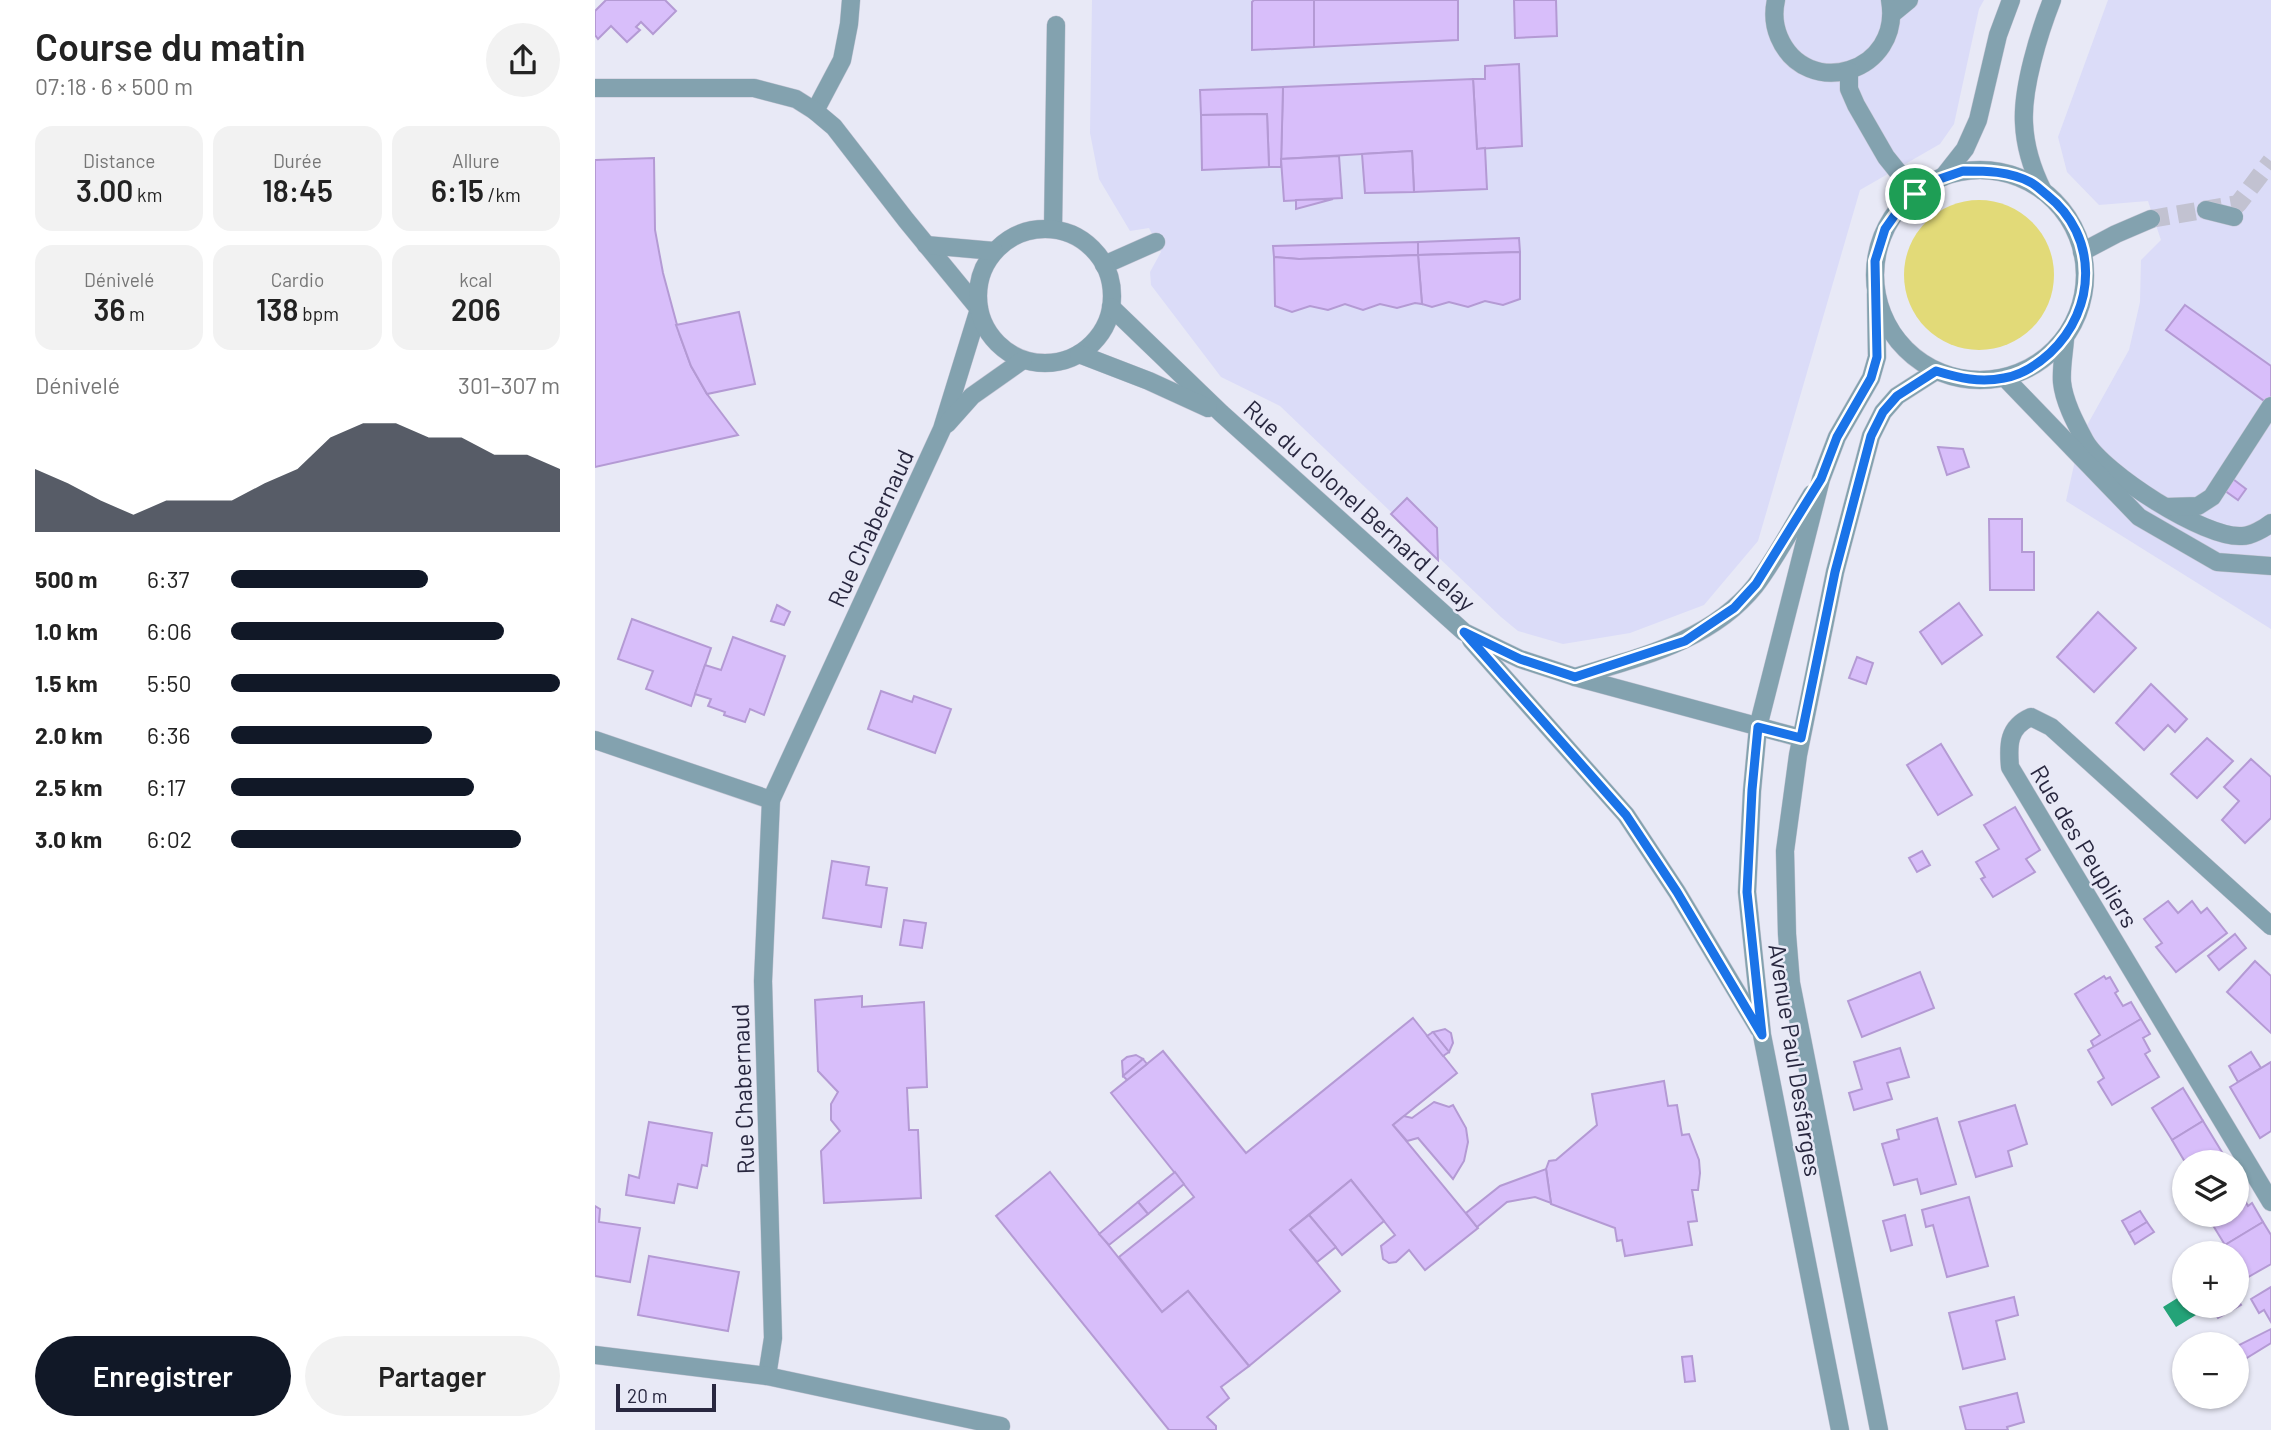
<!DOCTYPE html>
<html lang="fr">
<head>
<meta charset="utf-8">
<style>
	:root { --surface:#fff; --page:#f2f2f2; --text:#222; --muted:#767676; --accent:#111827 }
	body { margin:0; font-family:Barlow,sans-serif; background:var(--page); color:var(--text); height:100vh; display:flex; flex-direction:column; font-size:26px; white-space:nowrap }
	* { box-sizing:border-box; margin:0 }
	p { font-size:23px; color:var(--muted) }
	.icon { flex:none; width:38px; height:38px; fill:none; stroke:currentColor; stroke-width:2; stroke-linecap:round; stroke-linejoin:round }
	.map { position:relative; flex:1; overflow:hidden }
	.sheet { display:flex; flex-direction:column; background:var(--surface); width:595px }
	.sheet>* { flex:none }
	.buttons { position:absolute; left:1577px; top:1150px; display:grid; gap:14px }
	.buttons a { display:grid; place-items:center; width:77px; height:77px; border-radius:50%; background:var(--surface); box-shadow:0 2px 5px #0004; font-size:35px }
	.scale { position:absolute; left:21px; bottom:18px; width:100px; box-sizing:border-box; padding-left:7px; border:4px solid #28273f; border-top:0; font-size:19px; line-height:24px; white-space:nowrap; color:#28273f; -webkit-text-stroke:5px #e8e9f6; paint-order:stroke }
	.pin { position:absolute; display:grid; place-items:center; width:60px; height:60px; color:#fff; margin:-30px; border:4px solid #fff; border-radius:50%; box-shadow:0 2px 7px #0007 }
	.round { display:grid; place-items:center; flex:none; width:74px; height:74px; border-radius:37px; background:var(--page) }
	.overview { display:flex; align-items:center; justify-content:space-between; height:119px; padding:0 35px }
	h1 { font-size:38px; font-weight:600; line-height:52px }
	.metrics { display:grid; grid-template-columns:repeat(3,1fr); gap:10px; height:119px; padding:7px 35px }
	.metrics div { display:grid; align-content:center; border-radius:18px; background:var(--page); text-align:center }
	.metrics b { font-size:30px; font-weight:600 }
	.metrics small { font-size:19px; font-weight:400 }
	.metrics p { font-size:19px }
	.chart { height:196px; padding:14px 35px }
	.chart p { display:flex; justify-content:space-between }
	.chart svg { width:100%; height:126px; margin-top:7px; fill:var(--accent); opacity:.7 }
	.button { display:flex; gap:14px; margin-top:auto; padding:14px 35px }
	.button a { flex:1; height:80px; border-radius:42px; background:var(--accent); color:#fff; font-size:28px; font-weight:600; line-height:80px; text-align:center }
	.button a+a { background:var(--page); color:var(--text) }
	ul { padding:0 35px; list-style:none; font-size:23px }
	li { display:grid; grid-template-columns:112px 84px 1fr; align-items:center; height:52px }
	li i { height:18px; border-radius:9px; background:var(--accent) }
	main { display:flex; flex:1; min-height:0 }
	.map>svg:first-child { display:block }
	.built { fill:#dbdcf8 }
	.green { fill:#e2da78 }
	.water { fill:#24a378 }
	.building { fill:#d8befa; stroke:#b49ad4; stroke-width:2 }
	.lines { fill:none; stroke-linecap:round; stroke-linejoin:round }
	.street-tunnel { stroke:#c2c2d1; stroke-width:18; stroke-dasharray:18 9; stroke-linecap:butt }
	.lane-casing { stroke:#c5c6d5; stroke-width:19 }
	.street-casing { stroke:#c5c6d5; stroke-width:19 }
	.lane { stroke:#83a2af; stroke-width:18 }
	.street { stroke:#83a2af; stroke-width:18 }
	.route-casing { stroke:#fff; stroke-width:14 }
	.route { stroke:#1a73e8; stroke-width:9 }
	.labels { text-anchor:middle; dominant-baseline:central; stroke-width:5; stroke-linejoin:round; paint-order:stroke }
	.street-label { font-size:24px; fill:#28273f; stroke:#e8e9f6 }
</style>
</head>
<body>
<main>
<section class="sheet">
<div class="overview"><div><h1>Course du matin</h1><p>07:18 · 6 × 500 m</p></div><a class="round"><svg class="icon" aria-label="share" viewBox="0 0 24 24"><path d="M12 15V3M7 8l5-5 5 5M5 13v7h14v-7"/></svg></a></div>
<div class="metrics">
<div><p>Distance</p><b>3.00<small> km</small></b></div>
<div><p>Durée</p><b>18:45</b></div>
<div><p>Allure</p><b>6:15<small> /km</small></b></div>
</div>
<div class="metrics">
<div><p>Dénivelé</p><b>36<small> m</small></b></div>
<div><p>Cardio</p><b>138<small> bpm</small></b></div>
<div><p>kcal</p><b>206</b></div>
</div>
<div class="chart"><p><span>Dénivelé</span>301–307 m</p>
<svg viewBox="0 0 160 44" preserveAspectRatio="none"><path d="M0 44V22L10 27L20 33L30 38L40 33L50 33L60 33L70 27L80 22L90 11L100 6L110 6L120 11L130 11L140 17L150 17L160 22V44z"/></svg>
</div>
<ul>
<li><b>500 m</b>6:37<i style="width:60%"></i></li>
<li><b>1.0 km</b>6:06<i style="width:83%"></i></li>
<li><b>1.5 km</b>5:50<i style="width:100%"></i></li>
<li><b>2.0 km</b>6:36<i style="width:61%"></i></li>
<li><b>2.5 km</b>6:17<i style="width:74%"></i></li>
<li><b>3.0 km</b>6:02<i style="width:88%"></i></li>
</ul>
<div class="button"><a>Enregistrer</a><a>Partager</a></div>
</section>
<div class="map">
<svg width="1676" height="1430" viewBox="0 0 1676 1430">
	<rect width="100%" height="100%" fill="#e8e9f6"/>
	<g class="built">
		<path d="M 497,0 L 1389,0 L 1384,9 L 1359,124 L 1345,144 L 1265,190 L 1163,541 L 1109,605 L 1035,633 L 968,644 L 923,631 L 906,617 L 685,406 L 626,377 L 556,285 L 555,272 L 566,252 L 554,228 L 535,231 L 504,179 L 495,133 Z"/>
		<path d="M 1513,0 L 1676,0 L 1676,629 L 1471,501 L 1485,438 L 1534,350 L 1545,302 L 1546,260 L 1566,240 L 1553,201 L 1504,205 L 1472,172 L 1463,137 Z"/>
	</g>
	<circle class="green" cx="1384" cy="275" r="75"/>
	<path class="water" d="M 1589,1294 L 1589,1306 L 1616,1306 L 1581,1327 L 1568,1307 Z"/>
	<g class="building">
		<path d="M 11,0 L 70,0 L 81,11 L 58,34 L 46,22 L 41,27 L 45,30 L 32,42 L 16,26 L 3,39 L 0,35 L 0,11 Z"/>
		<path d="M 659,0 L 719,0 L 719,47 L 657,50 L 657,2 Z"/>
		<path d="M 719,0 L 863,0 L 863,40 L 719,47 Z"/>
		<path d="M 919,0 L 961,0 L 962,36 L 920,38 Z"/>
		<path d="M 924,64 L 927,146 L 882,149 L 878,79 L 890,79 L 890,66 Z"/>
		<path d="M 878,79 L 882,149 L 890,148 L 892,189 L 819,192 L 817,151 L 686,159 L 688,87 Z"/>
		<path d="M 688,87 L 686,167 L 674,167 L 672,114 L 606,115 L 605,90 Z"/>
		<path d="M 672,114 L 674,167 L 607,170 L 606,115 Z"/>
		<path d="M 817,151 L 819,192 L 770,193 L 767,154 Z"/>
		<path d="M 744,156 L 747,198 L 689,201 L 686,159 Z"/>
		<path d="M 59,158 L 60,230 L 68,273 L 85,336 L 96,366 L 112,394 L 143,435 L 0,467 L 0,160 Z"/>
		<path d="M 738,199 L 701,209 L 701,200 Z"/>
		<path d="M 924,238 L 925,252 L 823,255 L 823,242 Z"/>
		<path d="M 823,242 L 823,255 L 704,259 L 679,257 L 678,246 Z"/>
		<path d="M 925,252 L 925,299 L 908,305 L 890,301 L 873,307 L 854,302 L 837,307 L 827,304 L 823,255 Z"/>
		<path d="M 823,255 L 827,304 L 820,303 L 802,308 L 785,304 L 768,310 L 750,304 L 733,310 L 715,306 L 697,312 L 680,306 L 679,257 L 704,259 Z"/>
		<path d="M 1590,305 L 1676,366 L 1676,406 L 1571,330 Z"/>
		<path d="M 144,312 L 160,384 L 112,394 L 96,366 L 81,325 Z"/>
		<path d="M 1343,447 L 1368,449 L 1374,467 L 1352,475 Z"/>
		<path d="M 1634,476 L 1651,489 L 1643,500 L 1626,488 Z"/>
		<path d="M 812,498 L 842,528 L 843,560 L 796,514 Z"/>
		<path d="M 1394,519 L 1427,519 L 1427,552 L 1439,552 L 1439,590 L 1395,590 Z"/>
		<path d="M 1364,603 L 1387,635 L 1347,664 L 1325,632 Z"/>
		<path d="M 182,605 L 195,612 L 189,625 L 176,621 Z"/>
		<path d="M 1503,612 L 1541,648 L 1499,692 L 1462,657 Z"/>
		<path d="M 37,619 L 116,648 L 96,706 L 51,689 L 58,671 L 23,659 Z"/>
		<path d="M 138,637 L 190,656 L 169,715 L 155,709 L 150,722 L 129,715 L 130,712 L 113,706 L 116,699 L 100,694 L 110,665 L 126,670 Z"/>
		<path d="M 1262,657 L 1278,663 L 1271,684 L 1254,678 Z"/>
		<path d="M 1556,684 L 1592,719 L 1580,732 L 1573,725 L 1549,750 L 1521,723 Z"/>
		<path d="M 286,691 L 317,702 L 319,696 L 356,709 L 340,753 L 273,729 Z"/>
		<path d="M 1612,738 L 1638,761 L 1602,798 L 1576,774 Z"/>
		<path d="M 1346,744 L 1377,795 L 1343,815 L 1312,765 Z"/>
		<path d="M 1656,759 L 1676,777 L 1676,818 L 1650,843 L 1627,820 L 1644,801 L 1629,787 Z"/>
		<path d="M 1420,807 L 1445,850 L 1431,859 L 1440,872 L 1398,897 L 1386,879 L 1390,877 L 1381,862 L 1404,849 L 1389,825 Z"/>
		<path d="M 1327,851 L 1335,865 L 1322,872 L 1314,858 Z"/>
		<path d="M 237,861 L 274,867 L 271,885 L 292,888 L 286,927 L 228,918 Z"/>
		<path d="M 1573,901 L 1583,913 L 1597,901 L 1606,913 L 1612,908 L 1632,933 L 1581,972 L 1561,947 L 1567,943 L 1549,919 Z"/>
		<path d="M 309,920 L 331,923 L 327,948 L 305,945 Z"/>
		<path d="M 1640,934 L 1651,948 L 1624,970 L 1613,956 Z"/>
		<path d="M 1660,961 L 1676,976 L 1676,1033 L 1632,992 Z"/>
		<path d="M 1325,972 L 1339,1008 L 1267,1037 L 1253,1001 Z"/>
		<path d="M 1509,976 L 1511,979 L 1515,977 L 1523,991 L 1520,993 L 1528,1006 L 1536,1002 L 1546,1019 L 1499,1047 L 1496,1041 L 1505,1035 L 1480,994 Z"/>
		<path d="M 267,996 L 267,1007 L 329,1002 L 332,1087 L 312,1088 L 314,1130 L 323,1130 L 326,1198 L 229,1203 L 226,1151 L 245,1131 L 236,1120 L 236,1104 L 243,1092 L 223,1071 L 220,1000 Z"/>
		<path d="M 818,1018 L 862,1073 L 798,1125 L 883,1228 L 830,1270 L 814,1250 L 801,1262 L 794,1263 L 788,1259 L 786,1246 L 800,1235 L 756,1180 L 695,1230 L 745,1291 L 654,1366 L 593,1291 L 567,1312 L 524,1257 L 599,1197 L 516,1093 L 568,1051 L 651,1153 Z"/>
		<path d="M 1546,1019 L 1555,1034 L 1548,1038 L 1555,1051 L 1550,1054 L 1564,1077 L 1517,1105 L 1503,1082 L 1509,1078 L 1493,1050 Z"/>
		<path d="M 850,1029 L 856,1033 L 858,1043 L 854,1052 L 838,1032 Z"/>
		<path d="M 838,1032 L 854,1052 L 848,1056 L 832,1036 Z"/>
		<path d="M 1305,1048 L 1314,1077 L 1292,1083 L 1297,1099 L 1259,1110 L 1254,1093 L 1267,1089 L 1259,1062 Z"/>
		<path d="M 1656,1052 L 1666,1068 L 1643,1082 L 1634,1066 Z"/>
		<path d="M 541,1055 L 548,1059 L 528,1076 L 527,1061 L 532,1057 Z"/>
		<path d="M 548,1059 L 552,1064 L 532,1080 L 528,1076 Z"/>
		<path d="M 1676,1062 L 1676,1131 L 1665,1138 L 1635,1087 Z"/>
		<path d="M 1069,1081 L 1073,1106 L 1082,1105 L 1087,1135 L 1094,1134 L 1104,1160 L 1105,1173 L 1103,1190 L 1097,1190 L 1102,1221 L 1093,1222 L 1097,1245 L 1030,1256 L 1027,1240 L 1022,1241 L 1020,1228 L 956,1204 L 951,1169 L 954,1161 L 961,1160 L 1002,1125 L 997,1094 Z"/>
		<path d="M 1588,1088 L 1608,1121 L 1577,1140 L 1557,1108 Z"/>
		<path d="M 839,1102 L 854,1107 L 858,1105 L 871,1128 L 873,1142 L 869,1161 L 858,1179 L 823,1138 L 812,1141 L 798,1125 L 809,1116 L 817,1118 Z"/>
		<path d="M 1420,1105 L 1432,1144 L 1413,1151 L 1417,1166 L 1381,1177 L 1364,1122 Z"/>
		<path d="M 1342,1118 L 1361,1184 L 1326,1194 L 1322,1179 L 1299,1185 L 1287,1144 L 1304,1139 L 1302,1130 Z"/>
		<path d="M 1608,1121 L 1633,1162 L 1590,1162 L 1577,1140 Z"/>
		<path d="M 54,1122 L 117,1133 L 112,1166 L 107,1165 L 102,1188 L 83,1184 L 79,1203 L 31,1195 L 34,1175 L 44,1178 Z"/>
		<path d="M 951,1169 L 956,1203 L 940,1197 L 912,1202 L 882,1227 L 871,1213 L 905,1186 Z"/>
		<path d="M 455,1172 L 567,1312 L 593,1291 L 654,1366 L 626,1387 L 634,1398 L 612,1417 L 621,1426 L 621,1430 L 574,1430 L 401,1216 Z"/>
		<path d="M 580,1172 L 589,1184 L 553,1214 L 543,1202 Z"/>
		<path d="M 756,1180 L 789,1221 L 747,1255 L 714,1215 Z"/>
		<path d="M 1642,1186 L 1653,1206 L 1657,1203 L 1668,1222 L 1630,1245 L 1611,1214 L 1642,1214 Z"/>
		<path d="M 1374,1197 L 1393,1266 L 1352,1277 L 1338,1225 L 1331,1227 L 1327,1210 Z"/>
		<path d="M 543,1202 L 553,1214 L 514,1245 L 504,1234 Z"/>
		<path d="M 0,1206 L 5,1209 L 4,1222 L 45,1228 L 35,1282 L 0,1276 Z"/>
		<path d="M 1545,1211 L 1552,1222 L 1534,1233 L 1527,1221 Z"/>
		<path d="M 714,1215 L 741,1247 L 722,1262 L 695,1230 Z"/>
		<path d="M 1310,1215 L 1317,1245 L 1296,1251 L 1288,1221 Z"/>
		<path d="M 1552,1222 L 1559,1232 L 1540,1244 L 1534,1233 Z"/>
		<path d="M 1668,1222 L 1676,1235 L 1676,1264 L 1650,1279 L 1642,1265 L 1642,1253 L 1635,1253 L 1630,1245 Z"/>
		<path d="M 54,1256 L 144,1272 L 133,1331 L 43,1315 Z"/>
		<path d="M 1676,1287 L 1676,1322 L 1669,1310 L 1664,1313 L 1656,1299 Z"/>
		<path d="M 1419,1297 L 1423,1315 L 1401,1321 L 1410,1359 L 1368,1369 L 1354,1313 Z"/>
		<path d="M 1642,1299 L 1646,1305 L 1623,1318 L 1616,1307 L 1642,1306 Z"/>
		<path d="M 1676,1329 L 1676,1343 L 1642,1364 L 1642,1346 Z"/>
		<path d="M 1097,1356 L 1100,1381 L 1090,1382 L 1087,1357 Z"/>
		<path d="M 1422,1393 L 1429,1422 L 1412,1427 L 1413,1430 L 1371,1430 L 1365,1407 Z"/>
	</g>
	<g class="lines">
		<path class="street-tunnel" d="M 1556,219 L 1643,204 L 1676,161"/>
		<defs>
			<g id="lane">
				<path d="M 1181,0 C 1178,13 1179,25 1184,37 C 1211,101 1308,73 1295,0"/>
				<path d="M 1297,14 L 1314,0"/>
				<path d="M 1254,71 L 1254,89 L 1261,105 L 1291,157 L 1320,193"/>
				<path d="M 220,111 L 247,60 L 254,24 L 256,0"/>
				<path d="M 1611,210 L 1639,217"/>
				<path d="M 458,229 L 461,25"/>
				<path d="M 509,265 L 561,242"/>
				<path d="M 1470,339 C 1469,353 1466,368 1467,382 C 1469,402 1481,424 1490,441 C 1508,473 1610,539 1647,536 C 1656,536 1670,528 1676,523"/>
				<path d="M 1410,378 L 1544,517 L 1622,562 L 1676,566"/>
				<path d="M 1571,507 L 1603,506 L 1617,497 L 1676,406"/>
			</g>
			<g id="street">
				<path d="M 0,88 L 159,88 L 201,99 L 220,111 L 239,127 L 311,220 L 384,309 L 347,429 L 176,800 L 168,981 L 178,1338 L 172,1376"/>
				<circle cx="1385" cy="275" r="105"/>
				<path d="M 1348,177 L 1370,149 L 1383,120 L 1403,35 L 1416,0"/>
				<path d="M 1448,191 C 1437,169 1430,147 1429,123 C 1427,88 1444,33 1457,0"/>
				<circle cx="450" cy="296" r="67"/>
				<path d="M 331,245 L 399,251"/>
				<path d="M 1487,252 L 1521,234 L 1556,219"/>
				<path d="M 516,307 L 626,413 L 869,632 L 925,659 L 980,677 L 1206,738"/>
				<path d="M 484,354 L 554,381 L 613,408"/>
				<path d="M 352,424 L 377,396 L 428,360"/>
				<path d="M 876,640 L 1031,815 L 1082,892 L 1164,1029"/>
				<path d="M 980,677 C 1045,657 1116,641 1160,586 C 1180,560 1200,522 1217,494"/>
				<path d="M 0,740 L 176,800"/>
				<path d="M 1676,926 L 1456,727 L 1436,717 C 1413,727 1413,745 1415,767 L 1676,1202"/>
				<path d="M 0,1355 L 172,1376 L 406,1426"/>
				<path d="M 1245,1430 L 1167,1035 L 1152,892 L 1157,791 L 1163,727 L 1226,479 L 1242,437 L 1276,378 L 1282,357 L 1281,294"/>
				<path d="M 1284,1430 L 1196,983 L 1192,934 L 1190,851 L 1203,755 L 1240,572 L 1276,436 L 1288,412 L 1302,396 L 1341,371"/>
			</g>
		</defs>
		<use href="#lane" class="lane-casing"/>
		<use href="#street" class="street-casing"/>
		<use href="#lane" class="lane"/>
		<use href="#street" class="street"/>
	</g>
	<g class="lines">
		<defs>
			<path id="route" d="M 1368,171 C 1391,171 1414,171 1435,182 C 1441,185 1447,191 1452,195 C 1504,236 1502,309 1455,353 C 1443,364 1426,375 1409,378 C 1385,383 1364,378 1341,371 L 1302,396 L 1288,412 L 1276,436 L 1240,572 L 1206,738 L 1163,727 L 1157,790 L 1152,892 L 1167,1035 L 1082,892 L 1031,815 L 869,632 L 925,659 L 980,677 L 1090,641 L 1139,608 L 1161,584 L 1226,479 L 1242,437 L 1276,378 L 1282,357 L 1280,261 L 1290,229 L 1309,202 L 1320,194 L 1336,182 Z"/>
		</defs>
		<use href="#route" class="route-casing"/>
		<use href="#route" class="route"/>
	</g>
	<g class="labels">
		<g class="street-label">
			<text transform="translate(765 505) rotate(42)">Rue du Colonel Bernard Lelay</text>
			<text transform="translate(275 528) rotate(-65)">Rue Chabernaud</text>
			<text transform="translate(1490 846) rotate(59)">Rue des Peupliers</text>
			<text transform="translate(1201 1060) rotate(81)">Avenue Paul Desfarges</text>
			<text transform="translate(147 1089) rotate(-92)">Rue Chabernaud</text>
		</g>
	</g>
</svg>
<div class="buttons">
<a><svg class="icon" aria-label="layers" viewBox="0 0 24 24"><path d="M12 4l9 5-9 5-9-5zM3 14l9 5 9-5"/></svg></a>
<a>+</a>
<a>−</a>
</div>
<div class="scale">20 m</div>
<div class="pin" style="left:1320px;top:194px;background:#1e9e55"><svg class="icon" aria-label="arrive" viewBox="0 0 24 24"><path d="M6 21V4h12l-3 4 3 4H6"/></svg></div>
</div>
</main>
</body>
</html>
